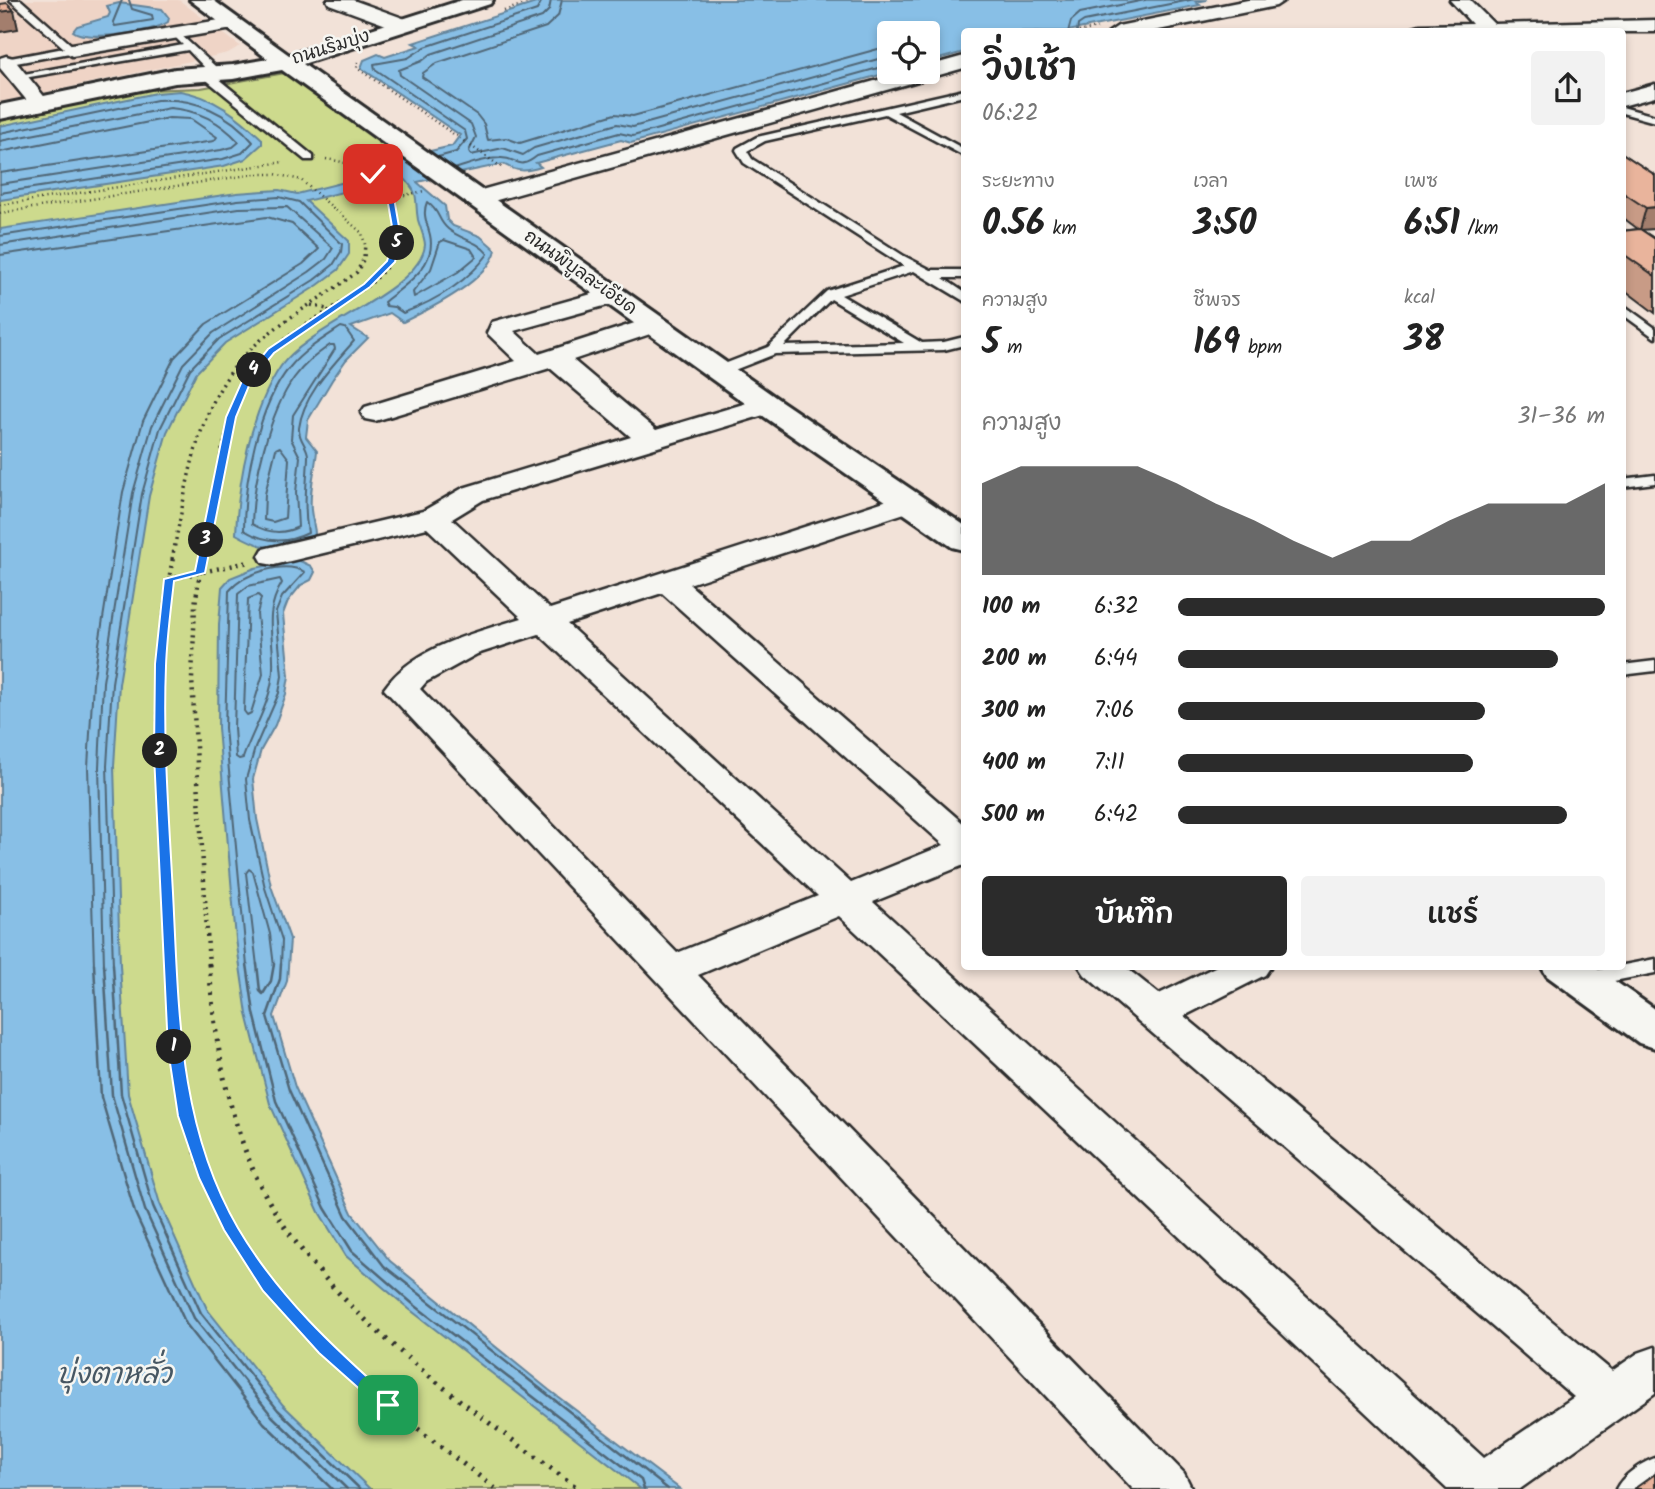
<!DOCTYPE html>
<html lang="th">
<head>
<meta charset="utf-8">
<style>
	:root { --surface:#fff; --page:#f2f2f2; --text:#222; --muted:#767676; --accent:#2b2b2b }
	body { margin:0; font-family:Kalam,"Playpen Sans Thai",sans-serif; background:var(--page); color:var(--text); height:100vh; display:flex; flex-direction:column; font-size:26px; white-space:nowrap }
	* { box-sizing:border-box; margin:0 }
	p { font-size:23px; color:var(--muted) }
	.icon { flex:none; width:38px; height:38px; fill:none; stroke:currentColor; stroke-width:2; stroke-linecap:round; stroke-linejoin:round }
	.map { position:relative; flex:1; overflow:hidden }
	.side { position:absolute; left:961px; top:28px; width:665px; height:942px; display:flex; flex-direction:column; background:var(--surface); border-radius:7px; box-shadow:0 4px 10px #0003 }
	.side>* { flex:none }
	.controls { position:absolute; left:877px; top:21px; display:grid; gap:14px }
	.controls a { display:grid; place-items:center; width:63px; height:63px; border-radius:7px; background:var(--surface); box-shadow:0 4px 10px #0003; font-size:35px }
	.pin { position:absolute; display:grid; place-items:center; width:60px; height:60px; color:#fff; margin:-30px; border-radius:14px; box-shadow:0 4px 10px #0006 }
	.km { position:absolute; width:35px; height:35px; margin:-18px; border-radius:50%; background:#222; color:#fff; font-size:19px; line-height:35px; text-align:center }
	.round { display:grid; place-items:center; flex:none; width:74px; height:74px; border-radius:7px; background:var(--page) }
	.head { display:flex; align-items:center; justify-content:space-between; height:119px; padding:0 21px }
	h1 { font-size:38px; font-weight:600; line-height:52px }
	.figures { display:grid; grid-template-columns:repeat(3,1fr); gap:10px; height:119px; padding:7px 21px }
	.figures div { display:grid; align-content:center }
	.figures b { font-size:35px; font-weight:600 }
	.figures small { font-size:19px; font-weight:400 }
	.figures p { font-size:19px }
	.chart { height:196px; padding:14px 21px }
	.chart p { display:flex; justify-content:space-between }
	.chart svg { width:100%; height:126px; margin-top:7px; fill:var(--accent); opacity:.7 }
	.cta { display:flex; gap:14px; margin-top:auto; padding:14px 21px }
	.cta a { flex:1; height:80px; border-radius:7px; background:var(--accent); color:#fff; font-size:28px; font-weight:600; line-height:80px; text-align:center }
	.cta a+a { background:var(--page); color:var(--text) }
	ul { padding:0 21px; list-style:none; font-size:23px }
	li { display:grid; grid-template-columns:112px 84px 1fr; align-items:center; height:52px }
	li i { height:18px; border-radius:9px; background:var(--accent) }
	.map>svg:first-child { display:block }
	.built { fill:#efd4c6 }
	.green { fill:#cdda8d; stroke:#7c825c; stroke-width:2 }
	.water { fill:#88bfe6; stroke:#63849b; stroke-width:2 }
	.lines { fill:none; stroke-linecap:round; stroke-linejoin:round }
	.shore-far1 { stroke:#506676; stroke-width:2 }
	.shore { stroke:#506676; stroke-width:2.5 }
	.lane-casing { stroke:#2b2b2b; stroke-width:5 }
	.street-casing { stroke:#2b2b2b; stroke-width:5 }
	.secondary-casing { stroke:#2b2b2b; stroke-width:6 }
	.path-far3 { stroke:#2b2b2b; stroke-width:2.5; stroke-dasharray:1 3.5; stroke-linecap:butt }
	.path-far2 { stroke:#2b2b2b; stroke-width:3.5; stroke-dasharray:2 4.5; stroke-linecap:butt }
	.path-far1 { stroke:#2b2b2b; stroke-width:4.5; stroke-dasharray:2 5; stroke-linecap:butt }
	.path { stroke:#2b2b2b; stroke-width:5; stroke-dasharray:2.5 7; stroke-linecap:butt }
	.lane { fill:#f6f6f2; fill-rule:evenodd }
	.street { fill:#f6f6f2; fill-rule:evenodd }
	.secondary { fill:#f6f6f2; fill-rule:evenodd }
	.wall { fill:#c89b86; stroke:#2b2b2b; stroke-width:2 }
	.shaded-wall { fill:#a37e6d; stroke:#2b2b2b; stroke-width:2 }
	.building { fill:#e9b49c; stroke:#2b2b2b; stroke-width:2 }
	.route { fill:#1a73e8; stroke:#fff; stroke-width:2 }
	.labels { text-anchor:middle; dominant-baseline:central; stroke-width:5; stroke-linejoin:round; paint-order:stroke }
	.far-street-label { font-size:18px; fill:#2b2b2b; stroke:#f6f6f2 }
	.near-water-label { font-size:28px; font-style:italic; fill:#475763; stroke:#f6f6f2 }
</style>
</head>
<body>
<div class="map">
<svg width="1655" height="1489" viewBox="0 0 1655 1489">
	<rect width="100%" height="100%" fill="#f2e2d8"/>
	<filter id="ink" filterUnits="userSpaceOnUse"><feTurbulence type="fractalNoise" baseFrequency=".0143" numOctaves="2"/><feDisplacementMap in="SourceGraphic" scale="14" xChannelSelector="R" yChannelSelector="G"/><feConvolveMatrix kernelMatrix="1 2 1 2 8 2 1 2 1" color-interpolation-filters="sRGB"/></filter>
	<g filter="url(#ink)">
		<path class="built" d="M 0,0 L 179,0 L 240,46 L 228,53 L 0,102 Z"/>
		<path class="green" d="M 285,73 L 394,150 L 388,159 L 418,190 L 432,243 L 421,268 L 297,362 L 281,545 L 282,567 L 237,582 L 262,1020 L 356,1240 L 663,1489 L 0,1489 L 0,119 L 145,90 L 201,88 Z"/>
		<g class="water">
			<path d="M 545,0 L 1207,0 L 1196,2 L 1200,5 L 1068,31 L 964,32 L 964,52 L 928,62 L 928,33 L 889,33 L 891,72 L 631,143 L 621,140 L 536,163 L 541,167 C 526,172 517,172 503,164 L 417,182 L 445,206 L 447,220 L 453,226 L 480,236 L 496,250 C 489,280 430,309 403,322 L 390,313 L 351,327 L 368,338 L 346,360 L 332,380 L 308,420 L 306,437 L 317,451 C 315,471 309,490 311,510 C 312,521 316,528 315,539 C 277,548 271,554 236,534 C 238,481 251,410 281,366 C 310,325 420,291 425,245 C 425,238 420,227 418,220 C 414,197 421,196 403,177 L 306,201 L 349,241 L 349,254 L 338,270 L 318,285 L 225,343 L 196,373 L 167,432 L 149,496 L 119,684 L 114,766 L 120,965 L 128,1094 L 160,1204 L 207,1309 L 283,1405 L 370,1489 L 0,1489 L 0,229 L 237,193 L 279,190 L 297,194 L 393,170 L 400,158 L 452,146 L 460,135 L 361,68 L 364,60 L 378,54 L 385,57 L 419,46 L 413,43 Z"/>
			<path d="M 119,3 L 162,9 L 169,18 L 168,22 C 154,32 86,42 73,31 L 77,26 L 108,17 L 110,13 L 107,6 Z"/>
			<path d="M 180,91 C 213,96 239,117 262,139 L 262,144 L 245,159 L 224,166 L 0,200 L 0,126 L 156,93 Z"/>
			<path d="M 298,560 L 311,566 L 315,572 L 311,580 L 301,585 L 288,601 L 283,614 L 289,676 L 286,694 L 275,725 L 261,750 L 253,779 L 257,819 L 271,886 L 290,939 L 287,981 L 274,1016 L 295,1087 L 352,1213 L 390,1261 L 549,1390 L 680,1489 L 641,1489 L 409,1309 L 346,1256 L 319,1212 L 270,1104 L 247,1014 L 236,939 L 218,728 L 219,625 L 222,587 L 230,578 L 255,568 Z"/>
		</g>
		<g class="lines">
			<g class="shore-far1">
				<path d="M 122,0 L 113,22 L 115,26 L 153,20 L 152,15 L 132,9 L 129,0"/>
				<path d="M 551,0 L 549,10 L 542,17 L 431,54 L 422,61 L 399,70 L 400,75 L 471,124 L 476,137 L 469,151 L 471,155 L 503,148 L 523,155 L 534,148 L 617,124 L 633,127 L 889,56"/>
				<path d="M 562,0 L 558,16 L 546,27 L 437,63 L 423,73 L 422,77 L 477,115 L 484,124 L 488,140 L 506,138 L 520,143 L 615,114 L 633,116 L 889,46"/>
				<path d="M 1068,32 L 1071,21 L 1080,13 L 1145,0"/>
				<path d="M 1077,32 L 1078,25 L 1084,21 L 1190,0"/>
				<path d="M 0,133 L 157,100 C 194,97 229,113 253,142 L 242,153 L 223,159 L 0,193"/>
				<path d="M 0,141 L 170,108 C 198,110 220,121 239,142 L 233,147 L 221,150 L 0,184"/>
				<path d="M 0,152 L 169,118 L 191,119 L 217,137 L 214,141 L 0,173"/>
				<path d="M 438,157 L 456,152 L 467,139 L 465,131 L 375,69 L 374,64 L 408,58 L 425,47 L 537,10 L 542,0"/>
				<path d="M 454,169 C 468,165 485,158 500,158 C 518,157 517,172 537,156 L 619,133 L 633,136 L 889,65"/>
				<path d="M 427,202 C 441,212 437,220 448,229 C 461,240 477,240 488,254 C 467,282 435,301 403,313 L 394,307 L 386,306 L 384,302 C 405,285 437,266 430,235 C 427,223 422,214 427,202 Z"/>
				<path d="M 0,236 L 238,200 L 279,197 L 299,202 L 342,244 L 341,252 L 333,265 L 314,280 L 219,339 L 190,369 L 160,429 L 142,494 L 112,683 L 107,766 L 113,966"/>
				<path d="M 444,240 L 471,249 L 476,257 L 458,272 L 414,297 L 413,292 L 431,269 L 440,242 Z"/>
				<path d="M 0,245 L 239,208 L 287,207 L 333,248 L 326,259 L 309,272 L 213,333 L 183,364 L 152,426 L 133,493 L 103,682 L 99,767 L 104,966"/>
				<path d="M 0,255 L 267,217 L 292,224 L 319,249 L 303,264 L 206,324 L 174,358 L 143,421 L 123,492 L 93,682 L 88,767 L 94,966"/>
				<path d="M 341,327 L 345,328 L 354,341 C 334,364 303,395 299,428 C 298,440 309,447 308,457 C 307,484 303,506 308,533 C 286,544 265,543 244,530 C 244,481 258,405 290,367 C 304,350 323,339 341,327 Z"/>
				<path d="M 330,345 L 334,345 L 335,349 L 293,415 L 291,439 L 300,457 L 296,492 L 298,527 C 282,535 267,533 252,524 C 253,482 269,413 294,378 C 304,364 316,355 330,345 Z"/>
				<path d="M 280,447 L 289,459 L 285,518 L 273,522 L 264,520 L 265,494 L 276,449 Z"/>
				<path d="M 280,579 L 282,583 C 260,619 278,643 272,680 C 268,707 252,732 243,758 L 239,759 L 236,757 L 234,728 L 238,594 L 248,586 Z"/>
				<path d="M 258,595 L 261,598 L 257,614 L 263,674 L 251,713 L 247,715 L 244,711 L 248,599 Z"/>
				<path d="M 247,966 L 225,728 L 229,591 C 244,573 284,560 305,572 L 282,597 L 276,612 L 282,676 L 279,693 L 255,748 L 246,779 L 250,820 L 265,888 L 282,940 L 281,966"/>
				<path d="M 257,966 L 246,873 L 249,869 L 253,872 L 270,934 L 274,966"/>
			</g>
			<g class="shore">
				<path d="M 94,964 L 101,1097 L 135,1213 L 186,1324 L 264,1423 L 332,1489"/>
				<path d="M 104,964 L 112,1095 L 145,1210 L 194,1318 L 272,1416 L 347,1489"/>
				<path d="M 113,964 L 121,1094 L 153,1206 L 201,1313 L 278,1410 L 360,1489"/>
				<path d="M 247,964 L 254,1013 L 276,1101 L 325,1208 L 352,1251 L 413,1304 L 641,1480 L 644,1489"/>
				<path d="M 257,964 L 260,991 L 263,994 L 271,981 L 274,964"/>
				<path d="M 281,964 L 280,979 L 267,1016 L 289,1090 L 346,1216 L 384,1266 L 668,1489"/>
			</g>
			<defs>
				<g id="lane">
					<path d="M 10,0 L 21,0 L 75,48 L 75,52 L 0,66 L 0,60 L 64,48 Z"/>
					<path d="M 181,35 L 216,67 L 216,71 L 208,71 L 188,50 L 18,79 L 13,76 L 183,45 L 176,38 Z"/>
					<path d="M 203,73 L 211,73 L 313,156 L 313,160 L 305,160 L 203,77 Z"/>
					<path d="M 964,90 L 964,96 L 896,112 L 964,149 L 964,156 L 885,114 L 765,141 L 747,151 L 752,159 L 904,256 L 931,270 L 964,270 L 964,278 L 943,278 L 964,292 L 964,301 L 914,271 L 841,295 L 922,343 L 944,342 L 964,337 L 964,345 L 944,350 L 775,354 L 724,374 L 714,374 L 714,368 L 768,347 L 827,291 L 904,266 L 744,163 L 736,150 L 737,148 L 757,137 ZM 831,299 L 904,343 L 784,346 Z"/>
					<path d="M 1622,107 L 1655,116 L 1655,122 L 1622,113 Z"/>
					<path d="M 1622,304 L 1655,328 L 1655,338 L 1622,314 Z"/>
					<path d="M 1655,475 L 1655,483 L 1622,487 L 1622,479 Z"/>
					<path d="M 1655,661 L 1655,671 L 1622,675 L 1622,665 Z"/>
					<path d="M 1655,959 L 1655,973 L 1583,987 L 1576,985 L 1573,980 L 1576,975 L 1583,973 Z"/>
					<path d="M 1655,1458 L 1655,1484 L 1648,1489 L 1616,1489 C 1623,1475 1641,1463 1655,1458 Z"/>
				</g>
				<g id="street">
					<path d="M 327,0 L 353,0 L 411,21 L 414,25 L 411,29 L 397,29 L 329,4 Z"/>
					<path d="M 1248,0 L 1285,0 L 1276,6 L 1149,32 L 1109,32 L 1118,26 Z"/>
					<path d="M 1450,0 L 1470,0 L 1494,24 L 1655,20 L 1655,32 L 1411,32 L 1413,27 L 1420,25 L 1472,24 Z"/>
					<path d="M 232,18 L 239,20 L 242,24 L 239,28 L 72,56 L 62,50 L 72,44 Z"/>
					<path d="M 6,56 L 13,58 L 47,100 L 50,104 L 47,108 L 33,108 L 0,68 L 0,58 Z"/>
					<path d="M 964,56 L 964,68 L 483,204 L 467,204 L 464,199 L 467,194 L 907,72 L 928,72 L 928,66 Z"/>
					<path d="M 1655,84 L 1655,97 L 1622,106 L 1622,93 Z"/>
					<path d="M 613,288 L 622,291 L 626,296 L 622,301 L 514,331 L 539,354 L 644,320 L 653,317 L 662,320 L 666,325 L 662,330 L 573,360 L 656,430 L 767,397 L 777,399 L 781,405 L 777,411 L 483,500 L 452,519 L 550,609 L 897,497 L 907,494 L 917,497 L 922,503 L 917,509 L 689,584 L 964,824 L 964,865 L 873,902 L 1484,1458 L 1574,1397 L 1085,975 L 1079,966 L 1124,966 L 1159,994 L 1217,966 L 1271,966 L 1265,975 L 1184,1016 L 1612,1371 L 1638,1353 L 1655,1347 L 1655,1393 L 1520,1489 L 1447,1489 L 839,916 L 698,975 L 1184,1473 L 1192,1489 L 1133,1489 L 384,689 C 414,646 475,633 522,618 L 427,528 L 274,565 L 263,563 L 259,556 L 263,549 L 423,511 L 463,488 L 631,437 L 550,368 L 375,421 L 365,419 L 361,413 L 365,407 L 516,361 L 487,333 L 492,322 ZM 662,593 L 944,845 L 851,883 L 567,624 ZM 539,634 L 818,896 L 677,953 L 420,689 L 426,682 L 477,654 Z"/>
				</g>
				<g id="secondary">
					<path d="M 190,0 L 213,0 L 289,55 L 462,0 L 493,0 L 490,4 L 303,64 L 778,399 L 964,525 L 964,550 L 952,547 L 756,411 L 282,70 L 233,79 L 175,83 L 0,119 L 0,105 L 175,69 L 233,65 L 268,59 Z"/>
					<path d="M 1541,966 L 1593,966 L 1655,1009 L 1655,1048 L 1639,1043 L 1547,976 Z"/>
				</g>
			</defs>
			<use href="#lane" class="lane-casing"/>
			<use href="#street" class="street-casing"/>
			<use href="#secondary" class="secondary-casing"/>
			<g class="path-far3">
				<path d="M 504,11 L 536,0"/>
				<path d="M 1079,32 L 1097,28"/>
				<path d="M 358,62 L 357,68 L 503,168"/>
				<path d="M 326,159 C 378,166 399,192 397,245"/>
				<path d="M 391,198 L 424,191"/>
				<path d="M 0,205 L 283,162"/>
				<path d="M 0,213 L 255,174 L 275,174 L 301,180 L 362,233 L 365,245"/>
			</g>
			<g class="path-far2">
				<path d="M 311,305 L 330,310"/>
				<path d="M 172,559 C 187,489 195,403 249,351 C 280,320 322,299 357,272 L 364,258 L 365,243"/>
				<path d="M 202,559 C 214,498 222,396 269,353 C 300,324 341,306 375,280 L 387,266 L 397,243"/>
			</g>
			<g class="path-far1">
				<path d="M 202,558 L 195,605 L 192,679 L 209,966"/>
				<path d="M 169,579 L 249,562"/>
				<path d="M 169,966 C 165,829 146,693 173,558"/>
			</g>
			<g class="path">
				<path d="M 169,964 C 170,1008 171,1053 180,1096 C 223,1288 350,1377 496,1489"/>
				<path d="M 209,964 C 214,1033 224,1100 251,1165 C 306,1298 467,1406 579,1489"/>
			</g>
			<use href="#lane" class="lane"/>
			<use href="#street" class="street"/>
			<use href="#secondary" class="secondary"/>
		</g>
		<path class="wall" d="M 1622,153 L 1655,175 L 1642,230 L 1655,239 L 1655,313 L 1622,288 L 1622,231 L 1638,229 L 1622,217 Z"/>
		<g class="shaded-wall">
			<path d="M 14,10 L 18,29 L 0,32 L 0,11 Z"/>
			<path d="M 1655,207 L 1655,229 L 1640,230 L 1646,208 Z"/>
		</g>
		<g class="building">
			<path d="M 7,3 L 14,10 L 0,12 L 0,4 Z"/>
			<path d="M 1622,153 L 1655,175 L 1655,207 L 1646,208 L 1622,192 Z"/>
			<path d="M 1640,229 L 1655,239 L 1655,276 L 1622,253 L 1622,231 Z"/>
			<path d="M 1655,1474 L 1655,1489 L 1634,1489 Z"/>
		</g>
	</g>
	<path class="route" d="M 373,171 L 391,186 L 394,198 L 401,238 L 395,262 L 370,287 L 274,353 L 251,381 L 236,417 L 205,573 L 174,581 C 171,609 167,637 166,666 C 163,741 169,818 173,893 C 179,1008 178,1125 238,1228 C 278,1296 334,1348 393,1400 L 396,1405 L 393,1409 L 382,1409 L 319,1353 L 263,1291 L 224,1230 L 199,1178 L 178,1116 L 168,1050 L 154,755 L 155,664 L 164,579 L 195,571 L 226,417 L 242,381 L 268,349 L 364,284 L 387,261 L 394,238 L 387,198 L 384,188 L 369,174 Z"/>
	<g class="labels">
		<g class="far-street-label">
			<text transform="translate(331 48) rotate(-17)">ถนนริมบุ่ง</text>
			<text transform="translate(580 273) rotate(35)">ถนนพิบูลละเอียด</text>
		</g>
		<g class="near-water-label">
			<text x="114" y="1375">บุ่งตาหลั่ว</text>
		</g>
	</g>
</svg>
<div class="controls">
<a><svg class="icon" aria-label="locate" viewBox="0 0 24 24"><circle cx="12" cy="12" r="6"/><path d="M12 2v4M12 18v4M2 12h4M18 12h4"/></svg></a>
</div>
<div class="pin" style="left:388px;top:1405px;background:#1e9e55"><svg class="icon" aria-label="arrive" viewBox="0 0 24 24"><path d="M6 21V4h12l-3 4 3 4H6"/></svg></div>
<div class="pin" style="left:373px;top:174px;background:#d93025"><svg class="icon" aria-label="check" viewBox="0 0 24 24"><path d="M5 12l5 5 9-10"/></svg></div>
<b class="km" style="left:174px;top:1047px">1</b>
<b class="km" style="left:160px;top:751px">2</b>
<b class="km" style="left:206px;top:540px">3</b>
<b class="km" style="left:254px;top:370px">4</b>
<b class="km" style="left:397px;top:243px">5</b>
<section class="side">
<div class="head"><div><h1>วิ่งเช้า</h1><p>06:22</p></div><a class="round"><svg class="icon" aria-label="share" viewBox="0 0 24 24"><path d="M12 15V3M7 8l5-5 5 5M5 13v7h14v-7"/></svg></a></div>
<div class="figures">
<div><p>ระยะทาง</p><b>0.56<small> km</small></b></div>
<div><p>เวลา</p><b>3:50</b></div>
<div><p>เพซ</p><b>6:51<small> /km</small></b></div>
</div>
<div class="figures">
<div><p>ความสูง</p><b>5<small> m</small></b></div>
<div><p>ชีพจร</p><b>169<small> bpm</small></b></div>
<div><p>kcal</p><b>38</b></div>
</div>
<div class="chart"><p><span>ความสูง</span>31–36 m</p>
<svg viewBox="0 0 160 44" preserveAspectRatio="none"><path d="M0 44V12L10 6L20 6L30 6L40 6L50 12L60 19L70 25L80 32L90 38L100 32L110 32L120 25L130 19L140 19L150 19L160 12V44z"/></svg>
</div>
<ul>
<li><b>100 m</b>6:32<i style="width:100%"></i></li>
<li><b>200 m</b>6:44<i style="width:89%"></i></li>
<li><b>300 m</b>7:06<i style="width:72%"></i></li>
<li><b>400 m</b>7:11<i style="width:69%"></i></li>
<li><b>500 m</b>6:42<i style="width:91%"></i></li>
</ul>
<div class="cta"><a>บันทึก</a><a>แชร์</a></div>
</section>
</div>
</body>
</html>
